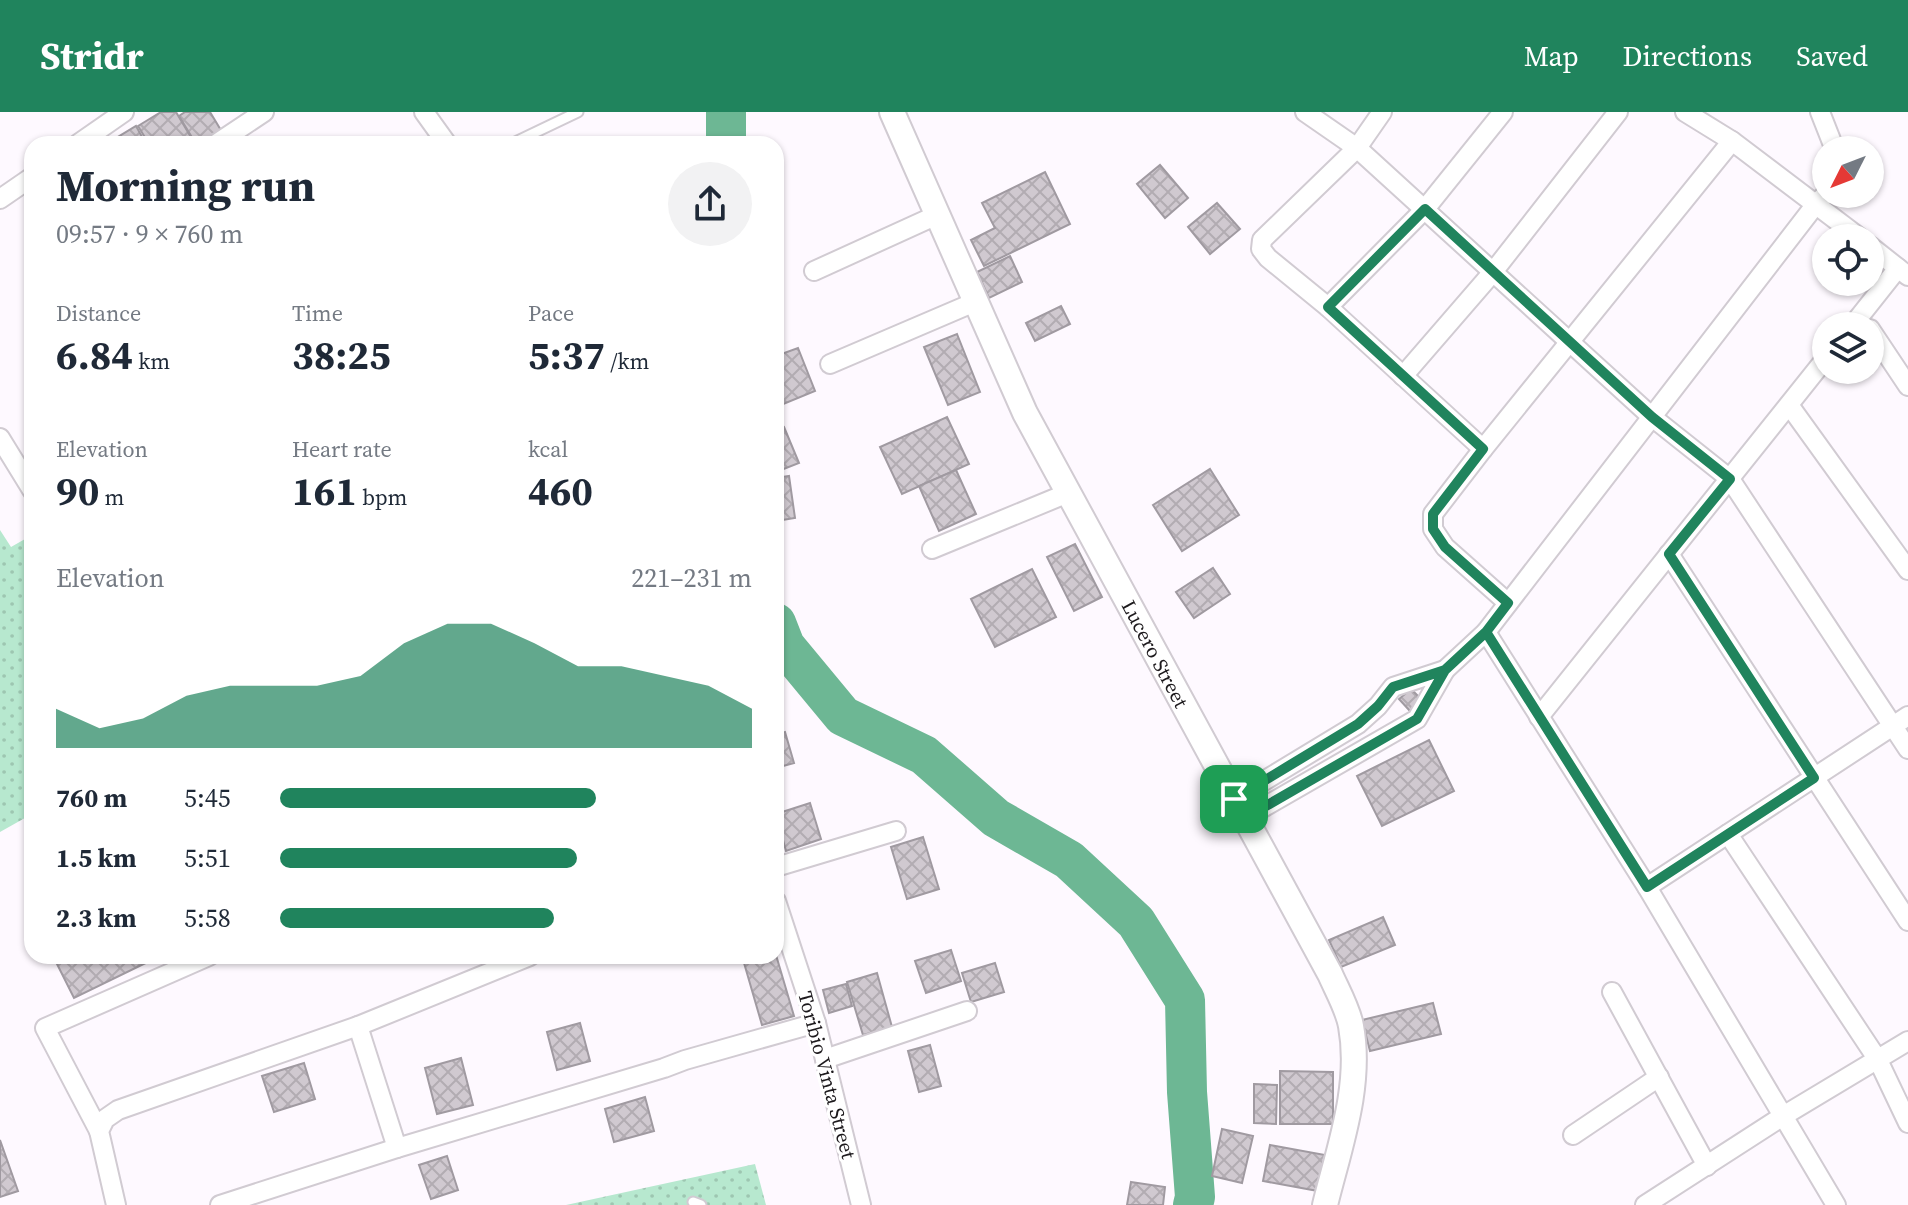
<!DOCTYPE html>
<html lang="en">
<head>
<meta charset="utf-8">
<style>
	:root { --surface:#fff; --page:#f2f2f3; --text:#1f2937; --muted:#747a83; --accent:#20845d }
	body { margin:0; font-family:"Source Serif 4",serif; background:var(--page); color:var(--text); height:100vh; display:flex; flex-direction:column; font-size:30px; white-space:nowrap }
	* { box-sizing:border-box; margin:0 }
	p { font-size:26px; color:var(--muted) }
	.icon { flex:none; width:44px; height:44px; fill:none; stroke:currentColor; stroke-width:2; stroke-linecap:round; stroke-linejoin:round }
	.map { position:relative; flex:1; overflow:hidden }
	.side { position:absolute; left:24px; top:24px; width:760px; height:828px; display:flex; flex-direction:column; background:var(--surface); border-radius:24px; box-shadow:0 2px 6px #0004 }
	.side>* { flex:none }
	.needle { width:52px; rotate:228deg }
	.tools { position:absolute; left:1812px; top:24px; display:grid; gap:16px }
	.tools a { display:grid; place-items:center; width:72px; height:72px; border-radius:50%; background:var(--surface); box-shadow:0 2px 6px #0004; font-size:40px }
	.pin { position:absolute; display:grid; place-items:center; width:68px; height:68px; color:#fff; margin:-34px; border-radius:16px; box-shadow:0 4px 12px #0006 }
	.round { display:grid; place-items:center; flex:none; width:84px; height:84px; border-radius:42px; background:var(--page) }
	.head { display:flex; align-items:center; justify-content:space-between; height:136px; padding:0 32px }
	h1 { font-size:44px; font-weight:700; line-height:60px }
	.stats { display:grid; grid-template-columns:repeat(3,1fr); gap:12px; height:136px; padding:8px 32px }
	.stats div { display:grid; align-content:center }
	.stats b { font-size:40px; font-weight:700 }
	.stats small { font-size:22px; font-weight:400 }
	.stats p { font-size:22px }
	.chart { height:224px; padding:16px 32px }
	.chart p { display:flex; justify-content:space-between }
	.chart svg { width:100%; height:144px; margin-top:8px; fill:var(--accent); opacity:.7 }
	ul { padding:0 32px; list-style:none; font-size:26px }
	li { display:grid; grid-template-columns:128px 96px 1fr; align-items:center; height:60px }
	li i { height:20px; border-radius:10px; background:var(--accent) }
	header { display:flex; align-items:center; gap:48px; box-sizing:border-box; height:112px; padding:0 40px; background:var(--accent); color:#fff }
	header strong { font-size:38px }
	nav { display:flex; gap:44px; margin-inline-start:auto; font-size:28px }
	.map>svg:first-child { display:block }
	.grass { fill:url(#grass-dots) }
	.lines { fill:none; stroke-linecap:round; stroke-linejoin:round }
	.river { stroke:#6db794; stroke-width:40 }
	.building { fill:url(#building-cross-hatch); stroke:#a09aa1; stroke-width:2 }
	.lane-casing { stroke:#d1cbd2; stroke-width:13 }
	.street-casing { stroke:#d1cbd2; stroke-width:22 }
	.secondary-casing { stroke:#d1cbd2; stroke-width:28 }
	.lane { stroke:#fff; stroke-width:9 }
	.street { stroke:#fff; stroke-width:18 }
	.secondary { stroke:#fff; stroke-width:24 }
	.route-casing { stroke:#fff; stroke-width:16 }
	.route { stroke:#20845d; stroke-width:10 }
	.labels { text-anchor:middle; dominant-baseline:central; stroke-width:6; stroke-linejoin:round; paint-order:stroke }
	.street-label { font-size:20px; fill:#1d1a1d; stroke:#fff }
</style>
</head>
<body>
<header>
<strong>Stridr</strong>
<nav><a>Map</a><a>Directions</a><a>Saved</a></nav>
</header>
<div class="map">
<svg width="1908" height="1093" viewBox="0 0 1908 1093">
	<defs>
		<pattern id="grass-dots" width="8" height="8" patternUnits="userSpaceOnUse" patternTransform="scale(2)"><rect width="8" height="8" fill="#b7e8cf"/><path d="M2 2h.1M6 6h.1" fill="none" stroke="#9dc6b1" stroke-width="1.8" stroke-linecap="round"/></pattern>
		<pattern id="building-cross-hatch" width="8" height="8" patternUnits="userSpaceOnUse" patternTransform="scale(2)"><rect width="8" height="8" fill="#d0c9d0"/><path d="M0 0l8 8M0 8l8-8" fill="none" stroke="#b2acb2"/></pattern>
	</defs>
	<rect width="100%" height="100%" fill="#fef9ff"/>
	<g class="grass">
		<path d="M 0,418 L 11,435 L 32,423 L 32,702 L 0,720 Z"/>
		<path d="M 755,1052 L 766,1093 L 566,1093 Z"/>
	</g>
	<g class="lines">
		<g class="river">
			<path d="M 726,32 L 726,0"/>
			<path d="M 776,511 L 785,534 L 843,604 L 924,643 L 996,706 L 1069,748 L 1136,810 L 1185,888 L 1187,980 L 1195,1085 L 1193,1093"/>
		</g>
	</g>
	<g class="building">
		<path d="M 161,0 L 176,0 L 195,32 L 149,32 L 138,14 Z"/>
		<path d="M 185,0 L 210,0 L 225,25 L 213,32 L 196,32 L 179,4 Z"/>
		<path d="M 136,14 L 146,32 L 115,32 L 113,28 Z"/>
		<path d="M 1160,53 L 1188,86 L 1165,106 L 1137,72 Z"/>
		<path d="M 1045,60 L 1070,112 L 984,154 L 971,128 L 995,116 L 982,91 Z"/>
		<path d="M 1217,91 L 1240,117 L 1210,142 L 1188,115 Z"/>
		<path d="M 1010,144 L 1022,170 L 989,186 L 977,160 Z"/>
		<path d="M 1061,194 L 1070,212 L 1035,229 L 1026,211 Z"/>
		<path d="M 957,222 L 980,280 L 948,293 L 924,235 Z"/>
		<path d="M 798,236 L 815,279 L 776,295 L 776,244 Z"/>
		<path d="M 947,305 L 969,352 L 902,382 L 880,335 Z"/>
		<path d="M 784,315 L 799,351 L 776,360 L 776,318 Z"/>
		<path d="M 1210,357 L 1239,403 L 1182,439 L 1153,393 Z"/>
		<path d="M 956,358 L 976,402 L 939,419 L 919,374 Z"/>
		<path d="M 789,364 L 795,406 L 776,409 L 776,366 Z"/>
		<path d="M 1075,432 L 1102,485 L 1074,499 L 1047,445 Z"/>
		<path d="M 1213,456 L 1230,482 L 1194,506 L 1176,480 Z"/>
		<path d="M 1032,457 L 1056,505 L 995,535 L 971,487 Z"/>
		<path d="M 1411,577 L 1422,588 L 1410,599 L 1399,587 Z"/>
		<path d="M 785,620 L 794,651 L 776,656 L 776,623 Z"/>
		<path d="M 1429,628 L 1454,679 L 1382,714 L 1357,664 Z"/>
		<path d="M 810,691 L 821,727 L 786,739 L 776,702 Z"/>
		<path d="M 923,725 L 939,777 L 907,787 L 891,735 Z"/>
		<path d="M 1383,805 L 1395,833 L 1341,855 L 1329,828 Z"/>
		<path d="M 951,838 L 961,869 L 926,881 L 915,849 Z"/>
		<path d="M 776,843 L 794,904 L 762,913 L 742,844 Z"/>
		<path d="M 53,844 L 160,844 L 74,886 Z"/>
		<path d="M 995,851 L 1004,880 L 971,890 L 962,861 Z"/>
		<path d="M 877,861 L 892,915 L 863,923 L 847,870 Z"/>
		<path d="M 846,872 L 852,894 L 829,901 L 823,878 Z"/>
		<path d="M 1433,891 L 1441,922 L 1370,939 L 1362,908 Z"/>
		<path d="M 580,911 L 590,949 L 557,958 L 547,920 Z"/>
		<path d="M 930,933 L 941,974 L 919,980 L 908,939 Z"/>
		<path d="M 461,946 L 473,993 L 437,1002 L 425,956 Z"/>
		<path d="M 304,951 L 315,987 L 274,1000 L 262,964 Z"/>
		<path d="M 1280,959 L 1333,960 L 1333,1012 L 1280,1012 Z"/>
		<path d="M 1254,972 L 1277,973 L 1276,1012 L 1254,1011 Z"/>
		<path d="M 645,985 L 654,1019 L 614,1030 L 605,997 Z"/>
		<path d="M 1222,1017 L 1253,1024 L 1242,1071 L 1212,1064 Z"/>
		<path d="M 0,1028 L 18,1079 L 0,1085 Z"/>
		<path d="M 1270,1033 L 1325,1043 L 1318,1079 L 1263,1069 Z"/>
		<path d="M 447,1044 L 458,1078 L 431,1087 L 419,1053 Z"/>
		<path d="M 1131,1070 L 1165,1075 L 1163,1093 L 1127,1093 Z"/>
	</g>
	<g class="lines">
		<defs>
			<g id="lane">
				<path d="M 511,32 L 578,0"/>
				<path d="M 693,1090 L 701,1093"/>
			</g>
			<g id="street">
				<path d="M 424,0 L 447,32"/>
				<path d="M 1305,0 L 1357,36 L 1652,305 L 1730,367 L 1908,637"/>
				<path d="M 1382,0 L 1357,36 L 1262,128 L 1261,137 L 1268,146 L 1328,195 L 1483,337 L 1433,402 L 1433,417 L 1445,435 L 1508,491"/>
				<path d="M 1685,0 L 1732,29 L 1860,126"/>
				<path d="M 1820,0 L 1835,38"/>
				<path d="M 78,32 L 124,0"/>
				<path d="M 216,32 L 264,0"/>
				<path d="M 0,87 L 32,65"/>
				<path d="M 1870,134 L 1908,164"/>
				<path d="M 814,159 L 937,103"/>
				<path d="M 1328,195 L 1425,97 L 1503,0"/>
				<path d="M 1852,214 L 1898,156"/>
				<path d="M 1870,217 L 1908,274"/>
				<path d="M 830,252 L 975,190"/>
				<path d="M 1403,264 L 1493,160 L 1618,0"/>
				<path d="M 1789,293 L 1908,458"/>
				<path d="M 0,326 L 32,378"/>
				<path d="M 1483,337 L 1732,29"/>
				<path d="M 932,437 L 1068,381"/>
				<path d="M 1669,442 L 1908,809"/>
				<path d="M 1486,520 L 1647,775 L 1836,1093"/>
				<path d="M 1445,558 L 1486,520 L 1816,92 L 1826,82"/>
				<path d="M 1539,605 L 1826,246"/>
				<path d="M 1234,687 L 1358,612 L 1378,594 L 1393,575 L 1445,558 L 1417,607 L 1245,706"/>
				<path d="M 1728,722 L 1878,948 L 1908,1011"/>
				<path d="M 776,755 L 896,719"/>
				<path d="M 1647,775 L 1908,604"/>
				<path d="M 776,789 L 816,911 L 861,1093"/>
				<path d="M 1612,880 L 1707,1054"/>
				<path d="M 358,914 L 397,1036"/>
				<path d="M 825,947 L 967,899"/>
				<path d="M 99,1019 L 45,916 L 209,844"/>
				<path d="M 1573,1023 L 1659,965"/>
				<path d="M 116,1093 L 99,1019 L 105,1007 L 118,998 L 358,914 L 530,844"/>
				<path d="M 220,1093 L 397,1036 L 664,956 L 685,948 L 816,911"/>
				<path d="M 1645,1093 L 1783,1004 L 1908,929"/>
			</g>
			<path id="secondary" d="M 892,0 L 1025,301 L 1330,862 C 1337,878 1348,897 1351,914 C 1362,974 1339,1036 1325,1093"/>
		</defs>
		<use href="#lane" class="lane-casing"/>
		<use href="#street" class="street-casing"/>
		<use href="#secondary" class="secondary-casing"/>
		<use href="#lane" class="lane"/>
		<use href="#street" class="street"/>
		<use href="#secondary" class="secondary"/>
	</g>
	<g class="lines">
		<defs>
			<path id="route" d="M 1234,687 L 1358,612 L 1378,594 L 1393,575 L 1445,558 L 1486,520 L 1647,775 L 1814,666 L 1669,442 L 1730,367 L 1652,305 L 1425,97 L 1328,195 L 1483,337 L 1433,402 L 1433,417 L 1445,435 L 1508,491 L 1486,520 L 1445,558 L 1417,607 L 1245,706 L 1234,687"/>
		</defs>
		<use href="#route" class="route-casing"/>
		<use href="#route" class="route"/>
	</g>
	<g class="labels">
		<g class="street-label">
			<text transform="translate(1155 542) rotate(62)">Lucero Street</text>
			<text transform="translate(827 963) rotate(75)">Toribio Vinta Street</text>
		</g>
	</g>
</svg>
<div class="tools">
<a><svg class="needle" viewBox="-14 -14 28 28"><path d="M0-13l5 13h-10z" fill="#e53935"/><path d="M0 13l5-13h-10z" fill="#747a83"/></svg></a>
<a><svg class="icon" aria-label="locate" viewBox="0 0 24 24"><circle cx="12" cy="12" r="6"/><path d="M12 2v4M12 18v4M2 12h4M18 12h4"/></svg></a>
<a><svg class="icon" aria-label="layers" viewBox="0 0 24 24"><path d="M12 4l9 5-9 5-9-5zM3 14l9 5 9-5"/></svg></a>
</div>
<div class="pin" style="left:1234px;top:687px;background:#1e9e55"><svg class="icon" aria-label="arrive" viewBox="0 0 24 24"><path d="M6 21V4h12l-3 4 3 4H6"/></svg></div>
<section class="side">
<div class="head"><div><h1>Morning run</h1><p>09:57 · 9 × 760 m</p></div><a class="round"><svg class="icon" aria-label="share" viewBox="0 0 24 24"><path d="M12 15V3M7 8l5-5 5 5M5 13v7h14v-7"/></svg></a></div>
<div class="stats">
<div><p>Distance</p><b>6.84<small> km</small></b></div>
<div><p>Time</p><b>38:25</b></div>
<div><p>Pace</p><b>5:37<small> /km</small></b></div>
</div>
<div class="stats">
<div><p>Elevation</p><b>90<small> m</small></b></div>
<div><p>Heart rate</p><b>161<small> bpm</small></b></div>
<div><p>kcal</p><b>460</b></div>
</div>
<div class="chart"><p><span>Elevation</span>221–231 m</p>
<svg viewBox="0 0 160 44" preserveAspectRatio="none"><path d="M0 44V32L10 38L20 35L30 28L40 25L50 25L60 25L70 22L80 12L90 6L100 6L110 12L120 19L130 19L140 22L150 25L160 32V44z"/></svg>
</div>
<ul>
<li><b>760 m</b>5:45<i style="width:67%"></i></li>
<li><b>1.5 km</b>5:51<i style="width:63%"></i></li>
<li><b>2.3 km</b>5:58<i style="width:58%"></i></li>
</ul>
</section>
</div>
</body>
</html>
